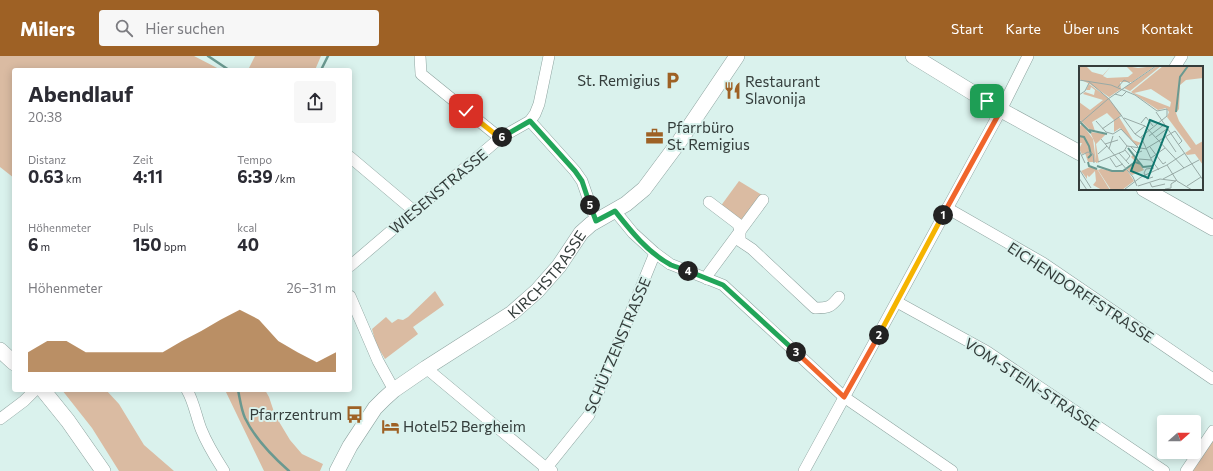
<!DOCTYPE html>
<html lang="de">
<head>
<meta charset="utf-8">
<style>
	:root { --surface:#fff; --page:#f7f7f7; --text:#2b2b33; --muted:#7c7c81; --accent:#9e6125 }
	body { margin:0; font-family:Commissioner,sans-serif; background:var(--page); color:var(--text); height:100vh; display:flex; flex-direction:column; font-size:15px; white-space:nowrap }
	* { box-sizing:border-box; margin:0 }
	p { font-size:13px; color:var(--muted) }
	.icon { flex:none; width:22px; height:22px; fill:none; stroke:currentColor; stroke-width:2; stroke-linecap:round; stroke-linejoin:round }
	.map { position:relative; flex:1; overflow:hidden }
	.side { position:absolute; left:12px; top:12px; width:340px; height:324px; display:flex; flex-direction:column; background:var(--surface); border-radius:4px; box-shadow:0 2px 10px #0003 }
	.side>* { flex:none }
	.needle { width:26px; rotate:69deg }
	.controls { position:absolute; left:1157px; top:359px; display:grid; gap:8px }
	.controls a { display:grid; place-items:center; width:44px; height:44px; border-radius:4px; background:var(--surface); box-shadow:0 2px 10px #0003; font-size:20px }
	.pin { position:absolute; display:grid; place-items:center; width:34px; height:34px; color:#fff; margin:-17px; border-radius:8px; box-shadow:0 2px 6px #0006 }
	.km { position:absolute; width:20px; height:20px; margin:-10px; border-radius:50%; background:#222; color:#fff; font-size:11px; line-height:20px; text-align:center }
	.round { display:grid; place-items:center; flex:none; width:42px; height:42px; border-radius:4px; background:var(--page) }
	.headline { display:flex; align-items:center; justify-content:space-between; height:68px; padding:0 16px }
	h1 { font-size:22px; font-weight:700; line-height:30px }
	.figures { display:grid; grid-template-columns:repeat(3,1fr); gap:6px; height:68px; padding:4px 16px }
	.figures div { display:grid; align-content:center }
	.figures b { font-size:17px; font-weight:700 }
	.figures small { font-size:11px; font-weight:400 }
	.figures p { font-size:11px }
	.chart { height:112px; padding:8px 16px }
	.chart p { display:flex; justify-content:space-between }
	.chart svg { width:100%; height:72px; margin-top:4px; fill:var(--accent); opacity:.7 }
	header { display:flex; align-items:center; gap:24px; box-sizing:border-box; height:56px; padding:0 20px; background:var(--accent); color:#fff }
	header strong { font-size:19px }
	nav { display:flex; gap:22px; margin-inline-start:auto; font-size:14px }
	.search { width:280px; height:36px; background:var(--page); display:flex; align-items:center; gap:10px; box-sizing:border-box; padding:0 14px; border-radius:4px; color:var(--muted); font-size:15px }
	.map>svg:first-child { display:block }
	.green { fill:#dabba2 }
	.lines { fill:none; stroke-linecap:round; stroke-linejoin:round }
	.stream { stroke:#6a9990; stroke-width:2.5 }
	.street-casing { stroke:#8ea4a0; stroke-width:12 }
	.secondary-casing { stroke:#8ea4a0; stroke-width:16 }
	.street { stroke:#fff; stroke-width:11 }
	.secondary { stroke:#fff; stroke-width:15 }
	.split-1-casing { stroke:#fff; stroke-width:8 }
	.split-2-casing { stroke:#fff; stroke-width:8 }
	.split-3-casing { stroke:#fff; stroke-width:8 }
	.split-4-casing { stroke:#fff; stroke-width:8 }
	.split-5-casing { stroke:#fff; stroke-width:8 }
	.split-6-casing { stroke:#fff; stroke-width:8 }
	.split-7-casing { stroke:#fff; stroke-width:8 }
	.split-1 { stroke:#f0652b; stroke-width:5 }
	.split-2 { stroke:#f5b400; stroke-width:5 }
	.split-3 { stroke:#f0652b; stroke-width:5 }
	.split-4 { stroke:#22a559; stroke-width:5 }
	.split-5 { stroke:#22a559; stroke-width:5 }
	.split-6 { stroke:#22a559; stroke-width:5 }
	.split-7 { stroke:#f5b400; stroke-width:5 }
	.labels { text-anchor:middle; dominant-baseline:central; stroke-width:4; stroke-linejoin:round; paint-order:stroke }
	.poi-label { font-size:15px; fill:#343d3b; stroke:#daf2ed; text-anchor:start }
	.street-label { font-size:15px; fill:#343d3b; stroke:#daf2ed }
	.inset-river { fill:none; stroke:#6a9990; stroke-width:2 }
	.inset-road { fill:none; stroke:#98aaa6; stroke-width:1 }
	.view { fill:#0f766e; fill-opacity:0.15; stroke:#0f766e; stroke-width:2 }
	.inset-edge { fill:none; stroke:#343d3b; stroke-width:2 }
</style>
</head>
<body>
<header>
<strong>Milers</strong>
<div class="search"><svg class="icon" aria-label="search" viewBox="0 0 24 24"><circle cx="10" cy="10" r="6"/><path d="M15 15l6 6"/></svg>Hier suchen</div>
<nav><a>Start</a><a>Karte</a><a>Über uns</a><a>Kontakt</a></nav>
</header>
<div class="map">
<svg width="1213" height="415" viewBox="0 0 1213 415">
	<rect width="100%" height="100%" fill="#daf2ed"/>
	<g class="green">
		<path d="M 0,0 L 194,0 L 221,14 L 14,14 L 14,122 L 0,111 Z"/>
		<path d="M 255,0 L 321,0 L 315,14 L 248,14 Z"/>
		<path d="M 739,125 L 762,139 L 740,165 L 720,151 Z"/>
		<path d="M 435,235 L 444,249 L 413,271 L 418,278 L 385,303 L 376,288 L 372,273 L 386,261 L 392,267 L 398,263 L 403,264 L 408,261 Z"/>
		<path d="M 62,334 L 106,334 L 119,348 L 144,389 L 174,415 L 119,415 L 92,372 Z"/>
		<path d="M 225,334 L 265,334 L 269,341 L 275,359 L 290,384 L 302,398 L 323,408 L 320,415 L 264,415 Z"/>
		<path d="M 1213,382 L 1213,415 L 1191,415 Z"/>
	</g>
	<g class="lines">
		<g class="stream">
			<path d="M 208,0 L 229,14"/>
			<path d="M 321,14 L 328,0"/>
			<path d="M 238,334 C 240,343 241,353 245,362 C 255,383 272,400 289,415"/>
		</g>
		<defs>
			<g id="street">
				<path d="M 420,0 L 421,18 L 500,82"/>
				<path d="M 1175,11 L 1182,0"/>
				<path d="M 530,65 L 575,115 L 582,125 L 596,165"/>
				<path d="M 350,101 L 414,155"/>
				<path d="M 709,146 L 738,168 L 740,175 L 740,185 L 752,193 L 815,252 C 829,252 831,251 839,241"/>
				<path d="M 947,152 L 1043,207 L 1213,323"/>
				<path d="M 615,155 L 633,177 L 655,197 L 670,208 L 723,229 L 844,341 L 952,415"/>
				<path d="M 350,210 L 500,82 L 530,65 L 535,58 L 539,48 L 549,0"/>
				<path d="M 707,223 L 709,217 L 763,144"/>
				<path d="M 350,240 L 378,305 L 394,334"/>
				<path d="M 897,246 L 986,295 L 1164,415"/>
				<path d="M 426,312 L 546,412 L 552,415"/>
				<path d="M 187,334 C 194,346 196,360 201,373 C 207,388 215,401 224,415"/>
				<path d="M 0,363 L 24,345 L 35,334"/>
				<path d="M 544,415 L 589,359 L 655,197"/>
				<path d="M 804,415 L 1001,54 L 1028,0"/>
				<path d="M 1186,415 L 1213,375"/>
			</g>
			<g id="secondary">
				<path d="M 913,0 L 1001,54 L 1080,97"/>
				<path d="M 1144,133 L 1213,172"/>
				<path d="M 0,294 L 14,307"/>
				<path d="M 43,334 L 68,365 L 103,415"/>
				<path id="s1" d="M 337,415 L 350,390 L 375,352 L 384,343 L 394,334 L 426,312 L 512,257 L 537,235 L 559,210 L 581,177 L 591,168 L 626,148 L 644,133 L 679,86 L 737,0"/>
			</g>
		</defs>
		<use href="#street" class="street-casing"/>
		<use href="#secondary" class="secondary-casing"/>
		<use href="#street" class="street"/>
		<use href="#secondary" class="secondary"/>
	</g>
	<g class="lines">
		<defs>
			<path id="split-1" d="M 943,159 L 1001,54 L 987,45"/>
			<path id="split-2" d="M 879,279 L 943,159"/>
			<path id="split-3" d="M 796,296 L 844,341 L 879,279"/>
			<path id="split-4" d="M 688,215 L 723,229 L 796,296"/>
			<path id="split-5" d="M 590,149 L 596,165 L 615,155 C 630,174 648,197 671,209 C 676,211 683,213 688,215"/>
			<path id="split-6" d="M 502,81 L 530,65 L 575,115 L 582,125 L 590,149"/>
			<path id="split-7" d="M 466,55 L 500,82 L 502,81"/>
		</defs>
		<use href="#split-1" class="split-1-casing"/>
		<use href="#split-2" class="split-2-casing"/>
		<use href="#split-3" class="split-3-casing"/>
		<use href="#split-4" class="split-4-casing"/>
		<use href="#split-5" class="split-5-casing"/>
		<use href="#split-6" class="split-6-casing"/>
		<use href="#split-7" class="split-7-casing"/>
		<use href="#split-1" class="split-1"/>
		<use href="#split-2" class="split-2"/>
		<use href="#split-3" class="split-3"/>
		<use href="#split-4" class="split-4"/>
		<use href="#split-5" class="split-5"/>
		<use href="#split-6" class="split-6"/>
		<use href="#split-7" class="split-7"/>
	</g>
	<defs>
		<symbol id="parking-bare" viewBox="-9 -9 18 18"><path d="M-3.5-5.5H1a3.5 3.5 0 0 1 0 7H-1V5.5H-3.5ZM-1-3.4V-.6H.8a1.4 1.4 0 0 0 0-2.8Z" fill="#9e6125" stroke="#daf2ed" stroke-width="2.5" paint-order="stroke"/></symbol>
		<symbol id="restaurant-bare" viewBox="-9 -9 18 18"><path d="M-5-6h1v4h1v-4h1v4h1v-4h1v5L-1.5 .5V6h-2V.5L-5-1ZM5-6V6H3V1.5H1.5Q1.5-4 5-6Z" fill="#9e6125" stroke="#daf2ed" stroke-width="2.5" paint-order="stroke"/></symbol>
		<symbol id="office-bare" viewBox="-9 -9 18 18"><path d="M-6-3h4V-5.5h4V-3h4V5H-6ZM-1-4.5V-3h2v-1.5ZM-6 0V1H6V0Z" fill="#9e6125" stroke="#daf2ed" stroke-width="2.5" paint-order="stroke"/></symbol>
		<symbol id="bus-bare" viewBox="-9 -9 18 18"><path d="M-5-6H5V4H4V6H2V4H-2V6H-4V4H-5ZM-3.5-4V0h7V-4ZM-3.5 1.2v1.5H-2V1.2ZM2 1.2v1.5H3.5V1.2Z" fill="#9e6125" stroke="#daf2ed" stroke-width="2.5" paint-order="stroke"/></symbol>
		<symbol id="hotel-bare" viewBox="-9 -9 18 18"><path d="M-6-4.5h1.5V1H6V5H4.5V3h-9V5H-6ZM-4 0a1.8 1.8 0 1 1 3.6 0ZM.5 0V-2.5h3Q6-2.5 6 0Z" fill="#9e6125" stroke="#daf2ed" stroke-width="2.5" paint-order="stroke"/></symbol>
	</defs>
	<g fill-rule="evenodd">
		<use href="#parking-bare" x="660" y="12" width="25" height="25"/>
		<use href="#restaurant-bare" x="720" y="22" width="25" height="25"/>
		<use href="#office-bare" x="642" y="68" width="25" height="25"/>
		<use href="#bus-bare" x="342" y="346" width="25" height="25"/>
		<use href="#hotel-bare" x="378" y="358" width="25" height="25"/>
	</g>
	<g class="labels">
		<g class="poi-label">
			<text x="660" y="24" text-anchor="end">St. Remigius</text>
			<text x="745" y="25">Restaurant<tspan x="745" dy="17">Slavonija</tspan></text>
			<text x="667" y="71">Pfarrbüro<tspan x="667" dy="17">St. Remigius</tspan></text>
			<text x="342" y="358" text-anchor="end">Pfarrzentrum</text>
			<text x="403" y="370">Hotel52 Bergheim</text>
		</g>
		<g class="street-label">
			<text transform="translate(438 135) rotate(-40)">WIESENSTRASSE</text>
			<text stroke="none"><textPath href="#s1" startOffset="293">KIRCHSTRASSE</textPath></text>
			<text transform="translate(1081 236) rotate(33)">EICHENDORFFSTRASSE</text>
			<text transform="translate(617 289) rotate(-67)">SCHÜTZENSTRASSE</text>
			<text transform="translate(1032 328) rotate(33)">VOM-STEIN-STRASSE</text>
		</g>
	</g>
	<g transform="translate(1079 10)">
		<rect width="124" height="124" fill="#daf2ed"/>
		<path d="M 0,0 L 7,0 L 13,6 L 24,9 L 32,0 L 24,10 L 28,12 L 49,11 L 54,7 L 47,0 L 59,2 L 76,0 L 53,16 L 41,16 L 42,23 L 30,31 L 11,18 L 0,13 ZM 78,0 L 82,0 L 51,25 L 45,22 ZM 84,0 L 124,0 L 124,12 L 107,14 L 101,19 L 100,43 L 97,47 L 100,55 L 117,79 L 124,75 L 124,99 L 116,88 L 108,89 L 106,87 L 112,83 L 88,51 L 90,46 L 87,42 L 79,44 L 52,26 ZM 72,23 L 92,36 L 91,41 L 55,27 ZM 10,18 L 28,31 L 42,48 L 40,51 L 54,74 L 62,77 L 58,80 L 41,62 L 35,66 L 35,54 L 28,47 L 13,56 L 16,65 L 10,63 L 0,53 L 0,36 L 11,44 L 24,34 L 4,28 L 6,26 L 15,29 L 16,24 L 12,21 L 11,24 L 7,24 ZM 3,58 L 14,73 L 17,96 L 9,96 L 6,87 L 3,88 L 0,83 L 3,77 L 0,77 L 0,61 ZM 11,66 L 27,68 L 17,78 L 20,96 L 17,97 L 16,77 ZM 54,89 L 65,104 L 53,109 L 48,103 L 57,96 L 52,91 ZM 11,101 L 18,103 L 31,124 L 23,124 L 14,119 L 17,115 L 16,105 L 10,111 L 8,109 L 8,113 L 2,105 ZM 22,103 L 33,105 L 48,104 L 55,115 L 43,124 L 32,124 L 19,104 Z" fill="#dabba2" fill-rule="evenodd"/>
		<path class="inset-river" d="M 97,46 L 101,11 L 109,0M 0,55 L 12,67M 10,64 L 28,68M 0,70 L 5,71 L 10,80 L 12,89 L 9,92M 49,82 L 64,101 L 74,100M 9,96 L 10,100 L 18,103M 18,100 L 33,105 L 44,105 L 56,96 L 62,98"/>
		<path class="inset-road" d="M 0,14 L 32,19 L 56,29 L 78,45 L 88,43 L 88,50 L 62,71 L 73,95 L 80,104M 9,15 L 30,33 L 56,68 L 62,72M 39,21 L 45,14 L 51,17M 36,28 L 43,30 L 48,25M 0,29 L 6,25 L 10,17M 77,46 L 124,114M 45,52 L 66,60 L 105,102M 17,55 L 27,66 L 34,68M 62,57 L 67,51 L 74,60M 0,58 L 29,33 L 77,0M 23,63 L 43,49M 34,68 L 42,63 L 59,81M 56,68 L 66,60M 40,70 L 48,80 L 68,83M 70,70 L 86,58M 77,71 L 89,62M 87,71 L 97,86M 22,73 L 54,111 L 58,120M 26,78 L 39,74M 52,81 L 58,87 L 63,85M 71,81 L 84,98 L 87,96M 68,82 L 96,65 L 103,75 L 100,78M 30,83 L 34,70M 0,84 L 6,97M 46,84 L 51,90 L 47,95M 40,87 L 50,98M 19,88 L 28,80M 3,89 L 9,86 L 14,88 L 15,97M 31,92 L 37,101 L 44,98M 72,92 L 86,82M 60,93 L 72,94M 19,96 L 45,85 L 48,80M 88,99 L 106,87M 0,103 L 12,122M 74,111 L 68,113 L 65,107 L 67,103 L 75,102M 0,112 L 8,124M 84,113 L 120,94M 71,117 L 73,121 L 86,118M 59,120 L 81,113 L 97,115M 108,120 L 122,111M 46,123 L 62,111 L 88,99 L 98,115 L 113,124M 86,123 L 92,122 L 92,118 L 98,114"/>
		<path class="view" d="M 71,54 L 89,61 L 69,112 L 52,105 Z"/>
		<rect width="124" height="124" class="inset-edge"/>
	</g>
</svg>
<div class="controls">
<a><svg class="needle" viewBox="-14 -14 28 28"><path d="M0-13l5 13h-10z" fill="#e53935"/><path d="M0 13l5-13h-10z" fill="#7c7c81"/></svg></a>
</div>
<div class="pin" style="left:987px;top:45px;background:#1e9e55"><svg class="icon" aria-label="arrive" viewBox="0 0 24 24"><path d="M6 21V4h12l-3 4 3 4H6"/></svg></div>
<div class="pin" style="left:466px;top:55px;background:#d93025"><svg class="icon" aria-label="check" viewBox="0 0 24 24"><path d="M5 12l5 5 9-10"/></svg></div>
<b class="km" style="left:943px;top:159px">1</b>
<b class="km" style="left:879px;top:279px">2</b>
<b class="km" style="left:796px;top:296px">3</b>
<b class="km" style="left:688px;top:215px">4</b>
<b class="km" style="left:590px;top:149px">5</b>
<b class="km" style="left:502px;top:81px">6</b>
<section class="side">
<div class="headline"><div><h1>Abendlauf</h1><p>20:38</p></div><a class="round"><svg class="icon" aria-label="share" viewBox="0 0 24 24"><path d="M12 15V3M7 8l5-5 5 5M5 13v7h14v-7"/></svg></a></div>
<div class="figures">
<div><p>Distanz</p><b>0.63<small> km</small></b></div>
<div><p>Zeit</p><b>4:11</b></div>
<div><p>Tempo</p><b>6:39<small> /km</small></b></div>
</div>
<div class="figures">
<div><p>Höhenmeter</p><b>6<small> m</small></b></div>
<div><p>Puls</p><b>150<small> bpm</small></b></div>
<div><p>kcal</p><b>40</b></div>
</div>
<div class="chart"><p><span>Höhenmeter</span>26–31 m</p>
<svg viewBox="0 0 160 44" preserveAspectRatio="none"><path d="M0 44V32L10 25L20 25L30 32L40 32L50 32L60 32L70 32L80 25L90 19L100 12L110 6L120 12L130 25L140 32L150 38L160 32V44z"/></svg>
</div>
</section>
</div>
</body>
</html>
